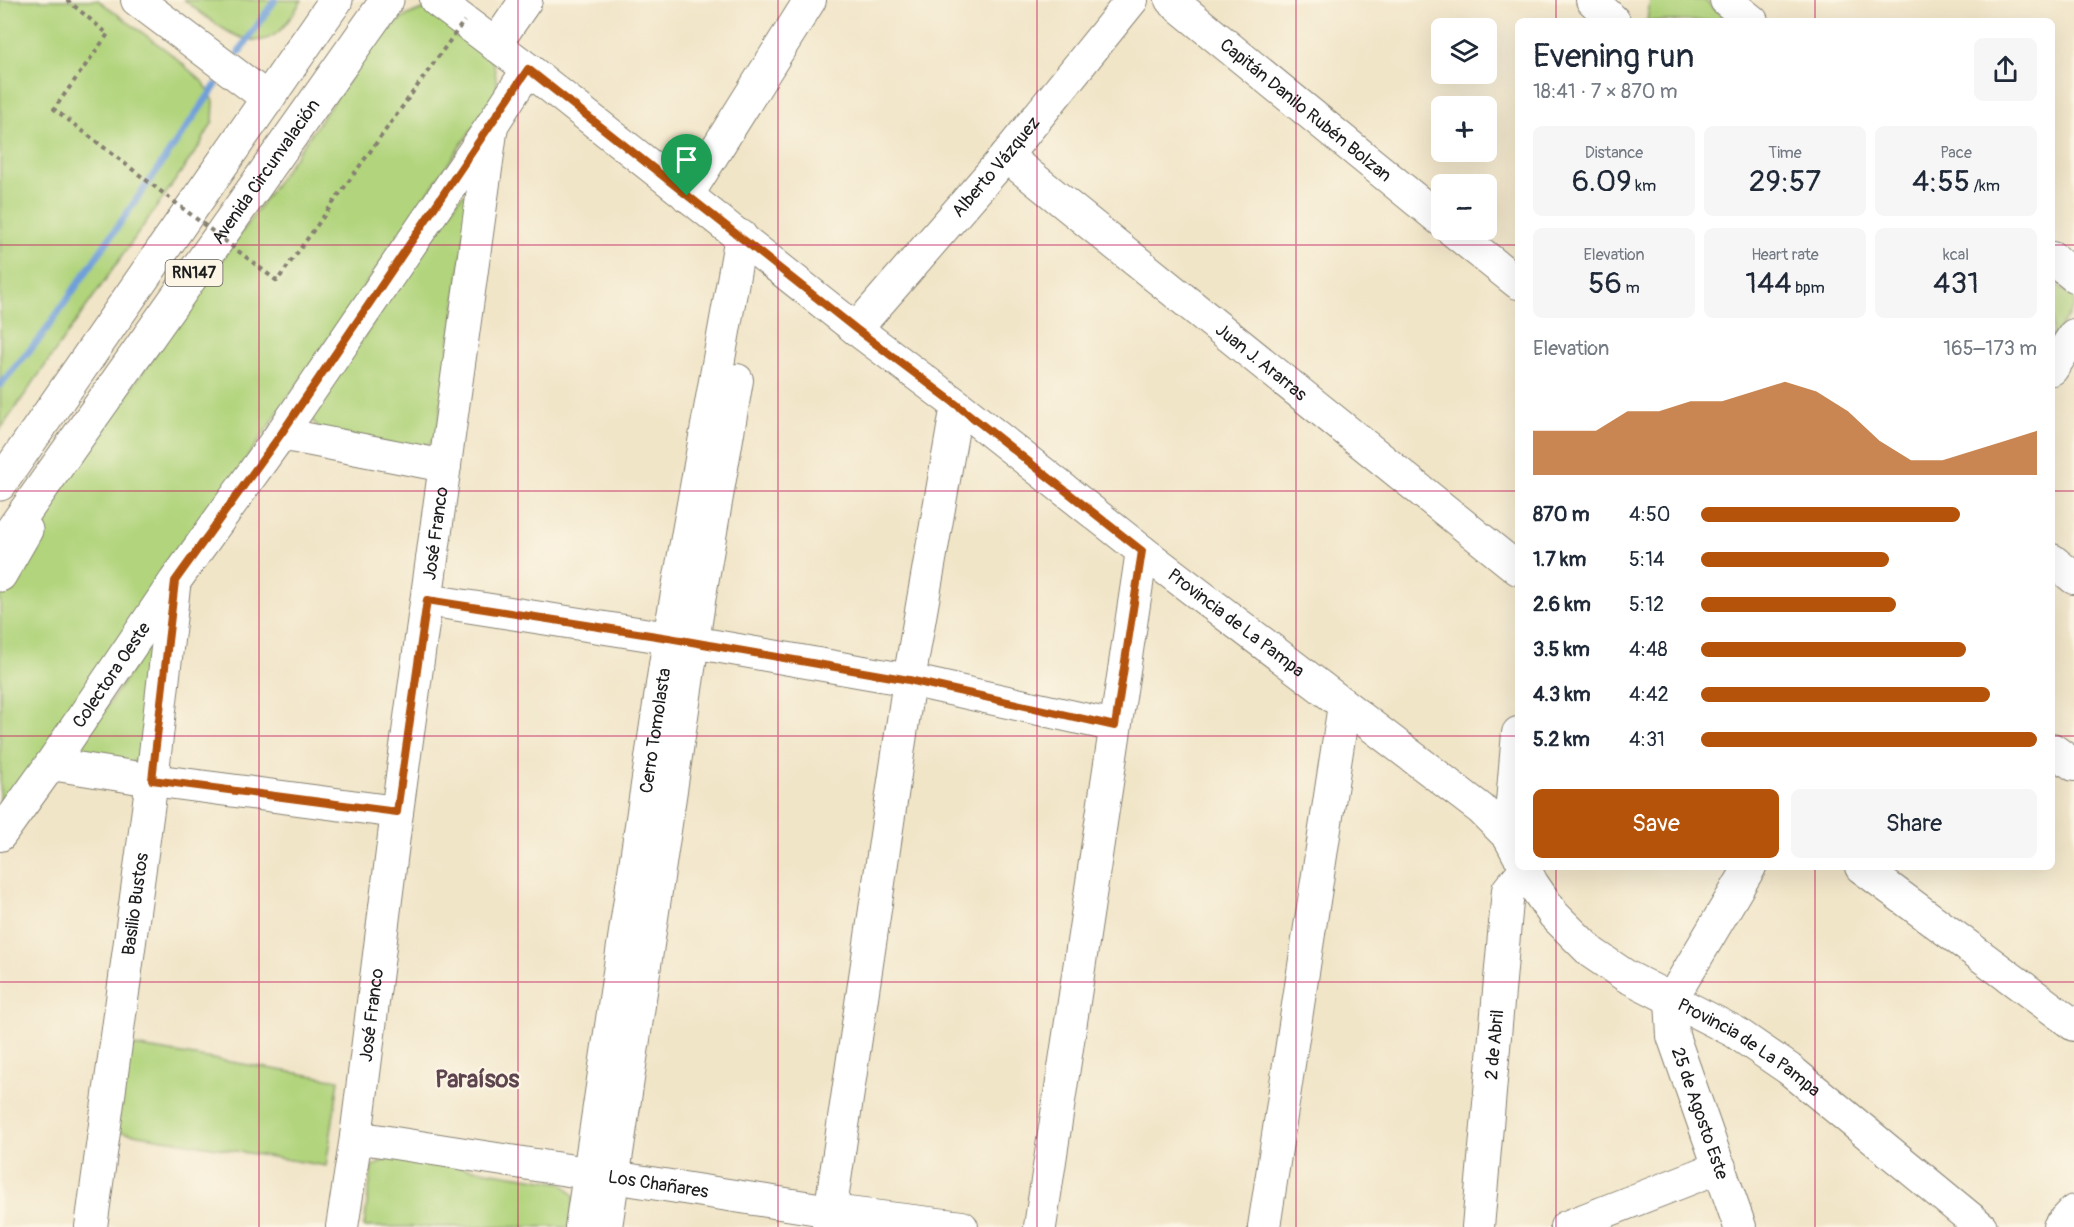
<!DOCTYPE html>
<html lang="en">
<head>
<meta charset="utf-8">
<style>
	:root { --surface:#fff; --page:#f6f6f7; --text:#1f2937; --muted:#747a83; --accent:#b45309 }
	body { margin:0; font-family:Pangolin,sans-serif; background:var(--page); color:var(--text); height:100vh; display:flex; flex-direction:column; font-size:22px; white-space:nowrap }
	* { box-sizing:border-box; margin:0 }
	p { font-size:20px; color:var(--muted) }
	.icon { flex:none; width:33px; height:33px; fill:none; stroke:currentColor; stroke-width:2; stroke-linecap:round; stroke-linejoin:round }
	.map { position:relative; flex:1; overflow:hidden }
	.details { position:absolute; left:1515px; top:18px; width:540px; height:852px; display:flex; flex-direction:column; background:var(--surface); border-radius:9px; box-shadow:0 6px 24px #0002 }
	.details>* { flex:none }
	.buttons { position:absolute; left:1431px; top:18px; display:grid; gap:12px }
	.buttons a { display:grid; place-items:center; width:66px; height:66px; border-radius:9px; background:var(--surface); box-shadow:0 6px 24px #0002; font-size:30px }
	.pin { position:absolute; display:grid; place-items:center; width:51px; height:51px; color:#fff; margin:-62px -26px; border-radius:50% 50% 50% 0; rotate:-45deg; box-shadow:0 0 6px #0007 }
	.pin .icon { rotate:45deg }
	.round { display:grid; place-items:center; flex:none; width:63px; height:63px; border-radius:9px; background:var(--page) }
	.overview { display:flex; align-items:center; justify-content:space-between; height:102px; padding:0 18px }
	h1 { font-size:33px; font-weight:600; line-height:45px }
	.metrics { display:grid; grid-template-columns:repeat(3,1fr); gap:9px; height:102px; padding:6px 18px }
	.metrics div { display:grid; align-content:center; border-radius:9px; background:var(--page); text-align:center }
	.metrics b { font-size:30px; font-weight:600 }
	.metrics small { font-size:16px; font-weight:400 }
	.metrics p { font-size:16px }
	.chart { height:168px; padding:12px 18px }
	.chart p { display:flex; justify-content:space-between }
	.chart svg { width:100%; height:108px; margin-top:6px; fill:var(--accent); opacity:.7 }
	.primary-button { display:flex; gap:12px; margin-top:auto; padding:12px 18px }
	.primary-button a { flex:1; height:69px; border-radius:9px; background:var(--accent); color:#fff; font-size:24px; font-weight:600; line-height:69px; text-align:center }
	.primary-button a+a { background:var(--page); color:var(--text) }
	ul { padding:0 18px; list-style:none; font-size:20px }
	li { display:grid; grid-template-columns:96px 72px 1fr; align-items:center; height:45px }
	li i { height:15px; border-radius:8px; background:var(--accent) }
	.map>svg:first-child { display:block }
	.green { fill:#b1d47c; stroke:#66784c; stroke-width:1.5 }
	.lines { fill:none; stroke-linecap:round; stroke-linejoin:round }
	.stream { stroke:#6f9fd9; stroke-width:7 }
	.minor-casing { stroke:#868072; stroke-width:34 }
	.highway-casing { stroke:#868072; stroke-width:35 }
	.minor { stroke:#fff; stroke-width:32 }
	.highway { stroke:#fff; stroke-width:33 }
	.path-bridge { stroke:#868072; stroke-width:4; stroke-dasharray:4.5 4.5; stroke-linecap:butt }
	.route-casing { stroke:#fff; stroke-width:12 }
	.route { stroke:#b45309; stroke-width:8 }
	.grid { fill:none; stroke:#c2185b; stroke-width:1.5; stroke-opacity:0.55 }
	.labels { text-anchor:middle; dominant-baseline:central; stroke-width:4.5; stroke-linejoin:round; paint-order:stroke }
	.shield { fill:#fcf5e5; stroke:#5f5d58; stroke-width:1.5 }
	.shield-label { font-size:16px; font-weight:bold; fill:#1c1c1c }
	.street-label { font-size:18px; fill:#1c1c1c; stroke:#fcf5e5 }
	.district-label { font-size:24px; font-weight:bold; fill:#5d444e; stroke:#fcf5e5 }
</style>
</head>
<body>
<div class="map">
<svg width="2074" height="1227" viewBox="0 0 2074 1227">
	<rect width="100%" height="100%" fill="#fcf5e5"/>
	<filter id="ink" filterUnits="userSpaceOnUse"><feTurbulence type="fractalNoise" baseFrequency=".0167" numOctaves="2"/><feDisplacementMap in="SourceGraphic" scale="12" xChannelSelector="R" yChannelSelector="G"/><feConvolveMatrix kernelMatrix="1 2 1 2 8 2 1 2 1" color-interpolation-filters="sRGB"/></filter>
	<filter id="wash" filterUnits="userSpaceOnUse"><feTurbulence type="fractalNoise" baseFrequency=".008" numOctaves="4" result="noise"/><feDisplacementMap in="SourceGraphic" scale="24" xChannelSelector="R" yChannelSelector="G"/><feGaussianBlur stdDeviation="1.35" result="paint"/><feColorMatrix in="noise" values="0 0 0 0 0 0 0 0 0 0 0 0 0 0 0 0 0 1.4 0 .05"/><feComposite in="paint" operator="in"/></filter>
	<g filter="url(#wash)">
		<rect width="100%" height="100%" fill="#f1e5c8"/>
		<g class="green">
			<path d="M 0,0 L 98,0 L 170,53 L 204,83 L 214,101 L 213,121 L 200,145 L 0,430 Z"/>
			<path d="M 184,0 L 302,0 C 295,11 287,25 277,33 C 248,57 208,17 184,0 Z"/>
			<path d="M 1650,0 L 1704,0 L 1730,21 L 1647,21 Z"/>
			<path d="M 433,7 L 479,43 L 494,65 L 498,91 L 0,819 L 0,594 L 67,479 L 373,46 C 392,26 405,11 433,7 Z"/>
			<path d="M 471,191 L 438,431 L 430,444 L 416,450 L 320,429 L 312,420 L 314,408 L 461,196 Z"/>
			<path d="M 2052,280 L 2074,298 L 2074,306 L 2052,340 Z"/>
			<path d="M 147,647 L 158,651 L 139,758 L 127,766 L 88,758 L 83,751 L 82,743 Z"/>
			<path d="M 128,1045 L 339,1080 L 326,1166 L 115,1131 Z"/>
			<path d="M 392,1156 L 562,1183 L 574,1196 L 570,1227 L 364,1227 L 372,1167 Z"/>
		</g>
		<g class="lines">
			<g class="stream">
				<path d="M 239,52 L 275,0"/>
				<path d="M 0,385 L 41,337 L 216,85"/>
			</g>
		</g>
	</g>
	<g filter="url(#ink)">
		<g class="lines">
			<defs>
				<g id="minor">
					<path d="M 137,0 L 267,98"/>
					<path id="s1" d="M 436,0 L 528,69 L 856,329 L 957,405 L 1142,551 L 1481,809 L 1509,837 L 1518,854"/>
					<path id="s2" d="M 1171,0 L 1442,221"/>
					<path d="M 1592,0 L 1614,21"/>
					<path d="M 1726,0 L 1752,21"/>
					<path d="M 495,45 L 526,0"/>
					<path id="s3" d="M 1006,156 L 1518,569"/>
					<path d="M 687,196 L 810,0"/>
					<path d="M 1452,230 L 1518,283"/>
					<path d="M 2052,258 L 2074,276"/>
					<path id="s4" d="M 856,329 L 1006,156 L 1132,0"/>
					<path d="M 2052,369 L 2074,335"/>
					<path d="M 281,434 L 445,466"/>
					<path d="M 2052,560 L 2074,578"/>
					<path d="M 427,600 L 669,638 L 909,680 L 1115,726"/>
					<path d="M 2052,749 L 2074,765"/>
					<path d="M 51,764 L 152,780 L 397,812"/>
					<path id="s5" d="M 0,835 L 51,764 L 175,581 L 281,434 L 492,125 L 528,69"/>
					<path d="M 1509,837 L 1518,733"/>
					<path id="s6" d="M 1524,867 L 1532,883 L 1554,915 L 1592,953 L 1626,976 L 1735,1032 L 1789,1069 L 1981,1227"/>
					<path d="M 1861,867 L 2074,1025"/>
					<path id="s7" d="M 1671,1000 L 1673,1036 L 1740,1227"/>
					<path d="M 1671,1000 L 1750,867"/>
					<path id="s8" d="M 356,1137 L 831,1211 L 962,1227"/>
					<path id="s9" d="M 91,1227 L 152,780 L 174,587"/>
					<path id="s10" d="M 342,1227 L 356,1137 L 397,812 L 492,125"/>
					<path id="s11" d="M 581,1227 L 669,638 L 741,236"/>
					<path d="M 606,1227 L 700,595 L 737,380"/>
					<path d="M 828,1227 L 909,680 L 957,405"/>
					<path d="M 1040,1227 L 1142,551"/>
					<path d="M 1264,1227 L 1344,705"/>
					<path id="s12" d="M 1478,1227 L 1508,890 L 1527,867"/>
					<path d="M 1566,1227 L 1720,1167"/>
					<path d="M 2059,1227 L 2074,1211"/>
				</g>
				<g id="highway">
					<path d="M 0,484 L 336,0"/>
					<path id="s13" d="M 0,547 L 387,0"/>
					<path d="M 0,575 L 26,530"/>
				</g>
			</defs>
			<use href="#minor" class="minor-casing"/>
			<use href="#highway" class="highway-casing"/>
			<use href="#minor" class="minor"/>
			<use href="#highway" class="highway"/>
			<path class="path-bridge" d="M 67,0 L 108,34 L 54,109 L 277,281 L 464,21"/>
		</g>
	</g>
	<g class="lines" filter="url(#ink)">
		<defs>
			<path id="route" d="M 528,69 L 856,329 L 957,405 L 1142,551 L 1115,726 L 909,680 L 669,638 L 427,600 L 397,812 L 152,780 L 175,581 L 281,434 Z"/>
		</defs>
		<use href="#route" class="route-casing"/>
		<use href="#route" class="route"/>
	</g>
	<path class="grid" d="M 259,0 L 259,1227M 518,0 L 518,1227M 778,0 L 778,1227M 1037,0 L 1037,1227M 1296,0 L 1296,1227M 1556,0 L 1556,21M 1815,0 L 1815,21M 0,245 L 1518,245M 2052,245 L 2074,245M 0,491 L 1518,491M 2052,491 L 2074,491M 0,736 L 1518,736M 2052,736 L 2074,736M 1556,867 L 1556,1227M 1815,867 L 1815,1227M 0,982 L 2074,982"/>
	<g class="labels">
		<rect class="shield" x="165.5" y="260" width="57" height="26" rx="4.5"/>
		<g class="shield-label">
			<text x="194" y="273">RN147</text>
		</g>
		<g class="street-label">
			<text stroke="none"><textPath href="#s2" startOffset="174">Capitán Danilo Rubén Bolzan</textPath></text>
			<text stroke="none"><textPath href="#s4" startOffset="214">Alberto Vázquez</textPath></text>
			<text stroke="none"><textPath href="#s13" startOffset="460">Avenida Circunvalación</textPath></text>
			<text stroke="none"><textPath href="#s3" startOffset="328">Juan J. Ararras</textPath></text>
			<text stroke="none"><textPath href="#s10" startOffset="700">José Franco</textPath></text>
			<text stroke="none"><textPath href="#s1" startOffset="1014">Provincia de La Pampa</textPath></text>
			<text stroke="none"><textPath href="#s5" startOffset="195">Colectora Oeste</textPath></text>
			<text stroke="none"><textPath href="#s11" startOffset="502">Cerro Tomolasta</textPath></text>
			<text stroke="none"><textPath href="#s9" startOffset="326">Basilio Bustos</textPath></text>
			<text stroke="none"><textPath href="#s10" startOffset="214">José Franco</textPath></text>
			<text stroke="none"><textPath href="#s12" startOffset="183">2 de Abril</textPath></text>
			<text stroke="none"><textPath href="#s6" startOffset="294">Provincia de La Pampa</textPath></text>
			<text stroke="none"><textPath href="#s7" startOffset="118">25 de Agosto Este</textPath></text>
			<text stroke="none"><textPath href="#s8" startOffset="306">Los Chañares</textPath></text>
		</g>
		<g class="district-label">
			<text x="477" y="1079">Paraísos</text>
		</g>
	</g>
</svg>
<div class="buttons">
<a><svg class="icon" aria-label="layers" viewBox="0 0 24 24"><path d="M12 4l9 5-9 5-9-5zM3 14l9 5 9-5"/></svg></a>
<a>+</a>
<a>−</a>
</div>
<div class="pin" style="left:687px;top:196px;background:#1e9e55"><svg class="icon" aria-label="arrive" viewBox="0 0 24 24"><path d="M6 21V4h12l-3 4 3 4H6"/></svg></div>
<section class="details">
<div class="overview"><div><h1>Evening run</h1><p>18:41 · 7 × 870 m</p></div><a class="round"><svg class="icon" aria-label="share" viewBox="0 0 24 24"><path d="M12 15V3M7 8l5-5 5 5M5 13v7h14v-7"/></svg></a></div>
<div class="metrics">
<div><p>Distance</p><b>6.09<small> km</small></b></div>
<div><p>Time</p><b>29:57</b></div>
<div><p>Pace</p><b>4:55<small> /km</small></b></div>
</div>
<div class="metrics">
<div><p>Elevation</p><b>56<small> m</small></b></div>
<div><p>Heart rate</p><b>144<small> bpm</small></b></div>
<div><p>kcal</p><b>431</b></div>
</div>
<div class="chart"><p><span>Elevation</span>165–173 m</p>
<svg viewBox="0 0 160 44" preserveAspectRatio="none"><path d="M0 44V26L10 26L20 26L30 18L40 18L50 14L60 14L70 10L80 6L90 10L100 18L110 30L120 38L130 38L140 34L150 30L160 26V44z"/></svg>
</div>
<ul>
<li><b>870 m</b>4:50<i style="width:77%"></i></li>
<li><b>1.7 km</b>5:14<i style="width:56%"></i></li>
<li><b>2.6 km</b>5:12<i style="width:58%"></i></li>
<li><b>3.5 km</b>4:48<i style="width:79%"></i></li>
<li><b>4.3 km</b>4:42<i style="width:86%"></i></li>
<li><b>5.2 km</b>4:31<i style="width:100%"></i></li>
</ul>
<div class="primary-button"><a>Save</a><a>Share</a></div>
</section>
</div>
</body>
</html>
